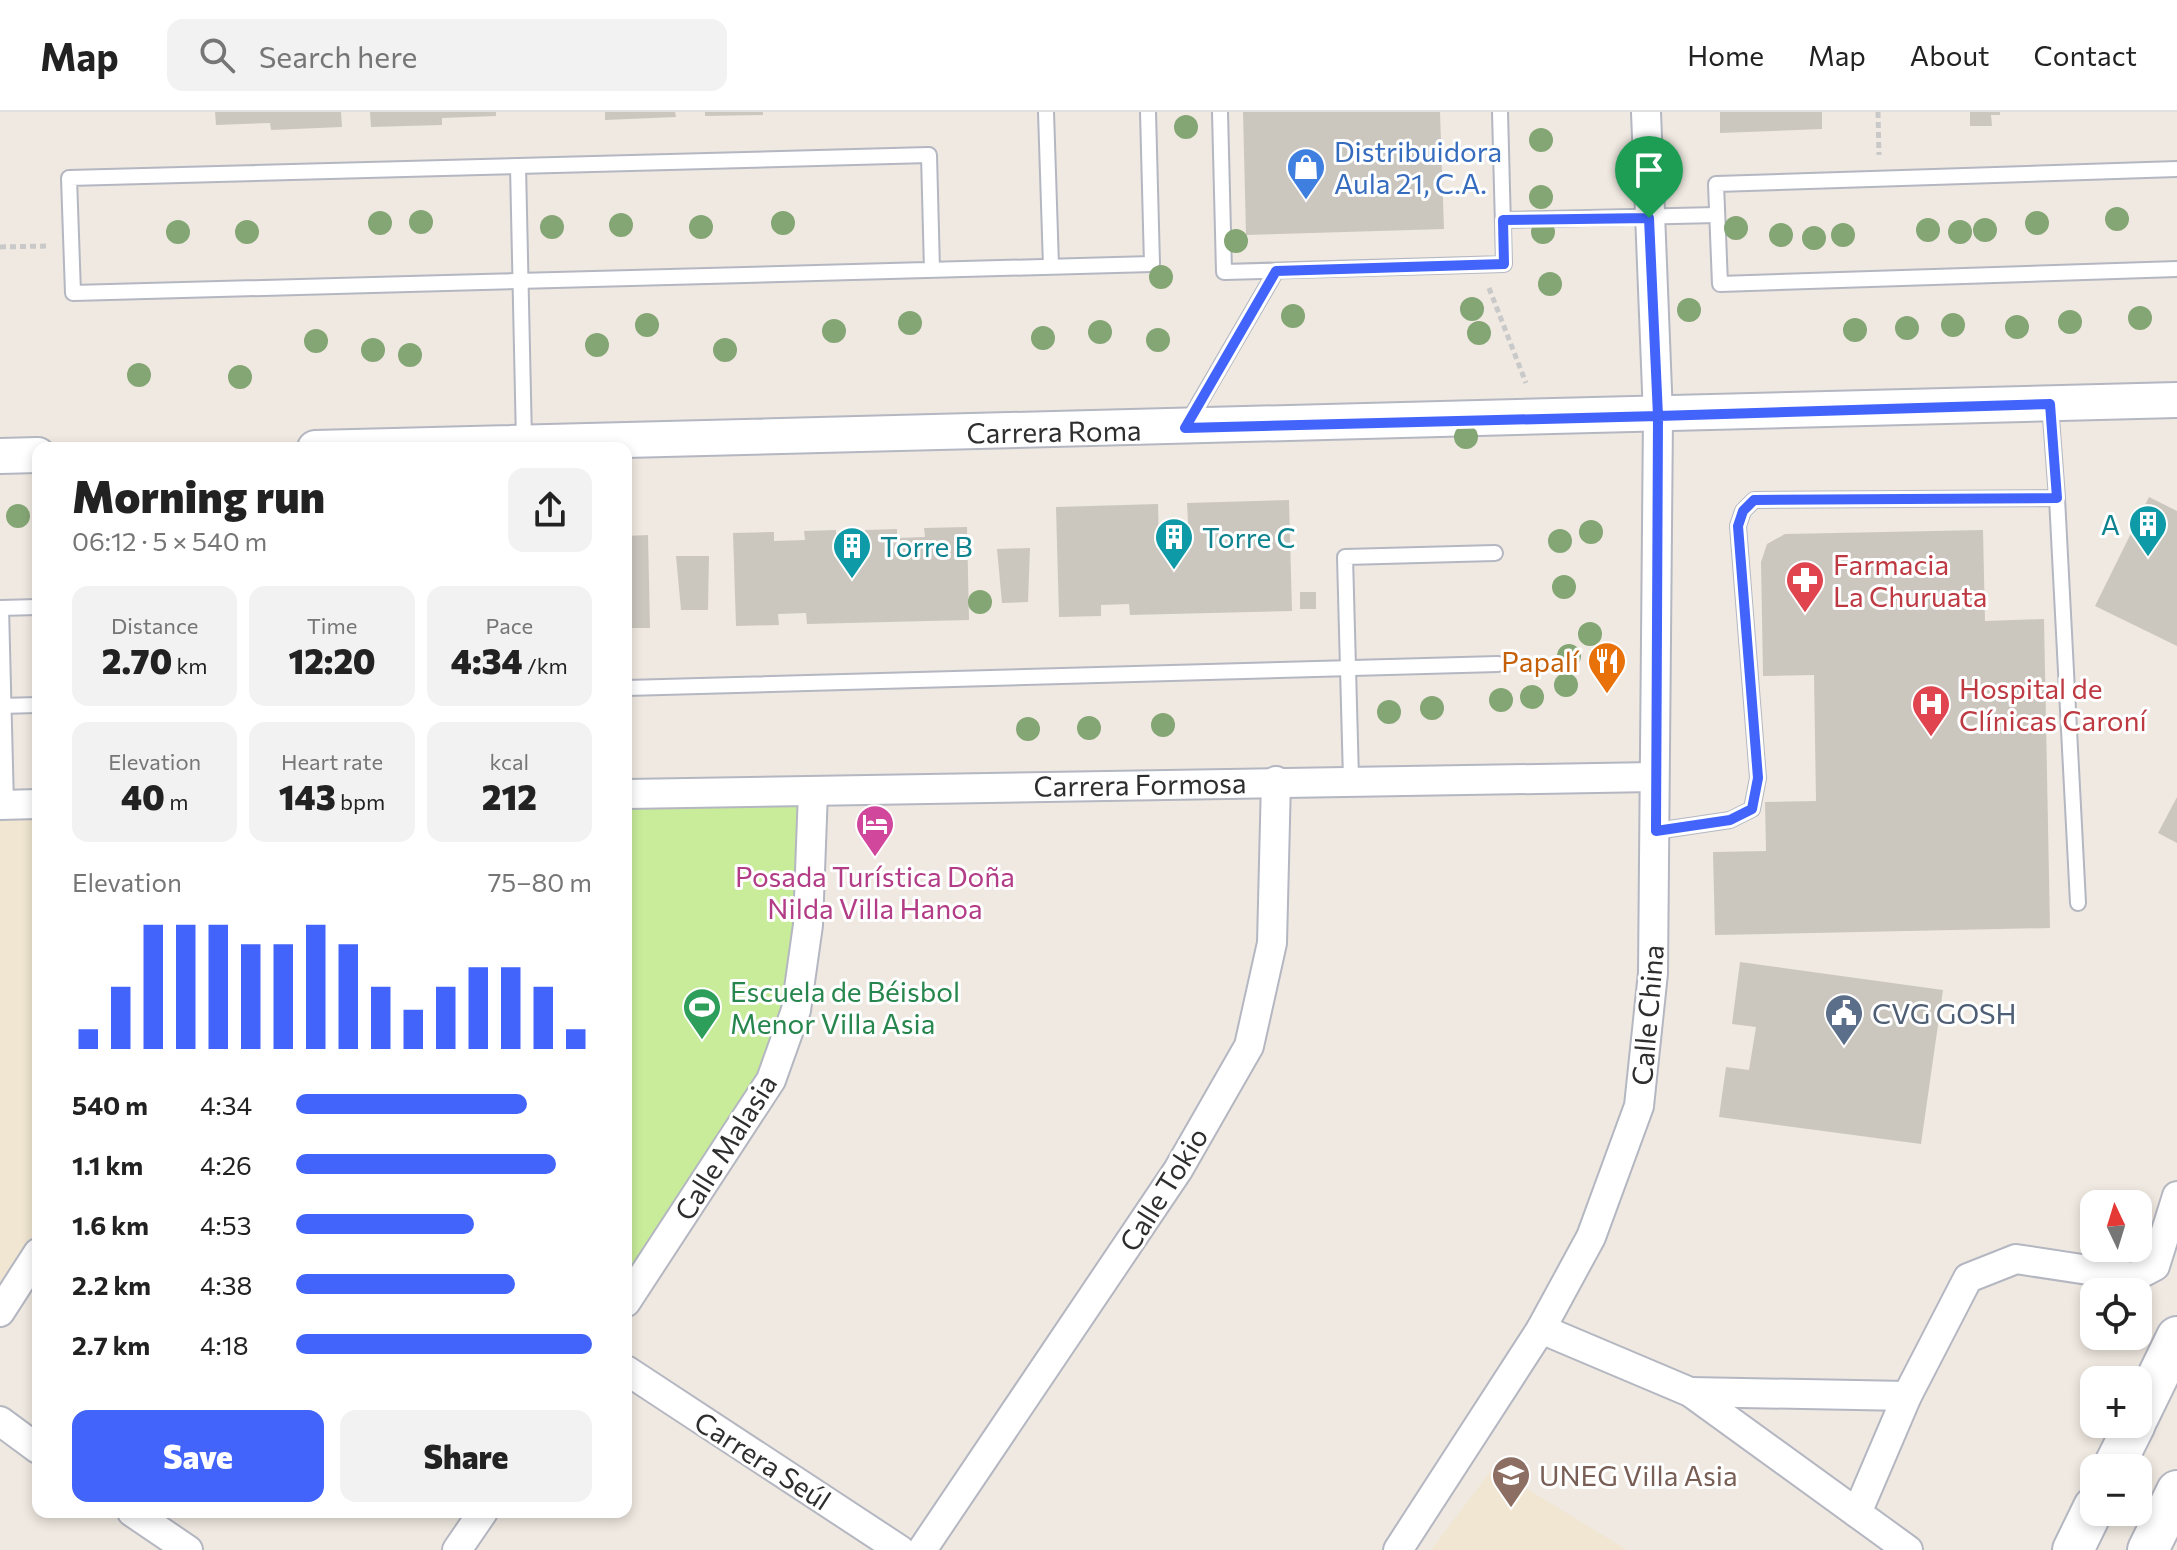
<!DOCTYPE html>
<html lang="en">
<head>
<meta charset="utf-8">
<style>
	:root { --surface:#fff; --page:#f2f2f2; --text:#222; --muted:#767676; --line:#e0e0e0; --accent:#4264fb }
	body { margin:0; font-family:Commissioner,sans-serif; background:var(--page); color:var(--text); height:100vh; display:flex; flex-direction:column; font-size:30px; white-space:nowrap }
	* { box-sizing:border-box; margin:0 }
	p { font-size:26px; color:var(--muted) }
	.icon { flex:none; width:44px; height:44px; fill:none; stroke:currentColor; stroke-width:2; stroke-linecap:round; stroke-linejoin:round }
	.map { position:relative; flex:1; overflow:hidden }
	.details { position:absolute; left:32px; top:330px; width:600px; height:1076px; display:flex; flex-direction:column; background:var(--surface); border-radius:16px; box-shadow:0 4px 12px #0003 }
	.details>* { flex:none }
	.needle { width:52px; rotate:356deg }
	.buttons { position:absolute; left:2080px; top:1078px; display:grid; gap:16px }
	.buttons a { display:grid; place-items:center; width:72px; height:72px; border-radius:16px; background:var(--surface); box-shadow:0 4px 12px #0003; font-size:40px }
	.pin { position:absolute; display:grid; place-items:center; width:68px; height:68px; color:#fff; margin:-82px -34px; border-radius:50% 50% 50% 0; rotate:-45deg; box-shadow:0 0 8px #0007 }
	.pin .icon { rotate:45deg }
	.round { display:grid; place-items:center; flex:none; width:84px; height:84px; border-radius:16px; background:var(--page) }
	.summary { display:flex; align-items:center; justify-content:space-between; height:136px; padding:0 40px }
	h1 { font-size:44px; font-weight:800; line-height:60px }
	.stats { display:grid; grid-template-columns:repeat(3,1fr); gap:12px; height:136px; padding:8px 40px }
	.stats div { display:grid; align-content:center; border-radius:16px; background:var(--page); text-align:center }
	.stats b { font-size:34px; font-weight:800 }
	.stats small { font-size:22px; font-weight:400 }
	.stats p { font-size:22px }
	.chart { height:224px; padding:16px 40px }
	.chart p { display:flex; justify-content:space-between }
	.chart svg { width:100%; height:144px; margin-top:8px; stroke:var(--accent); stroke-width:6 }
	.cta { display:flex; gap:16px; margin-top:auto; padding:16px 40px }
	.cta a { flex:1; height:92px; border-radius:16px; background:var(--accent); color:#fff; font-size:32px; font-weight:800; line-height:92px; text-align:center }
	.cta a+a { background:var(--page); color:var(--text) }
	ul { padding:0 40px; list-style:none; font-size:26px }
	li { display:grid; grid-template-columns:128px 96px 1fr; align-items:center; height:60px }
	li i { height:20px; border-radius:10px; background:var(--accent) }
	header { display:flex; align-items:center; gap:48px; box-sizing:border-box; height:112px; padding:0 40px; background:var(--surface); border-bottom:2px solid var(--line) }
	header strong { font-size:38px }
	nav { display:flex; gap:44px; margin-inline-start:auto; font-size:28px }
	.search { width:560px; height:72px; background:var(--page); display:flex; align-items:center; gap:20px; box-sizing:border-box; padding:0 28px; border-radius:16px; color:var(--muted); font-size:30px }
	.map>svg:first-child { display:block }
	.education { fill:#f0e6d1 }
	.pitch { fill:#c9ec9a }
	.building { fill:#cbc7bf }
	.lines { fill:none; stroke-linecap:round; stroke-linejoin:round }
	.service-casing { stroke:#b4b7c1; stroke-width:18 }
	.minor-casing { stroke:#b4b7c1; stroke-width:32 }
	.tertiary-casing { stroke:#b4b7c1; stroke-width:38 }
	.secondary-casing { stroke:#b4b7c1; stroke-width:44 }
	.path { stroke:#c9c9c9; stroke-width:5; stroke-dasharray:6 4; stroke-linecap:butt }
	.service { stroke:#fff; stroke-width:14 }
	.minor { stroke:#fff; stroke-width:28 }
	.tertiary { stroke:#fff; stroke-width:34 }
	.secondary { stroke:#fff; stroke-width:40 }
	.tree { fill:#84a574 }
	.route-casing { stroke:#fff; stroke-width:16 }
	.route { stroke:#4264fb; stroke-width:10 }
	.labels { text-anchor:middle; dominant-baseline:central; stroke-width:6; stroke-linejoin:round; paint-order:stroke }
	.shop-label { font-size:28px; fill:#366cbe; stroke:#fff; text-anchor:start }
	.street-label { font-size:28px; fill:#2e2e2e; stroke:#fff }
	.culture-label { font-size:28px; fill:#0d838f; stroke:#fff; text-anchor:start }
	.health-label { font-size:28px; fill:#be3a42; stroke:#fff; text-anchor:start }
	.food-label { font-size:28px; fill:#c56008; stroke:#fff; text-anchor:end }
	.hotel-label { font-size:28px; fill:#b23c85; stroke:#fff }
	.leisure-label { font-size:28px; fill:#27864d; stroke:#fff; text-anchor:start }
	.service-label { font-size:28px; fill:#4e5e75; stroke:#fff; text-anchor:start }
	.education-label { font-size:28px; fill:#785e54; stroke:#fff; text-anchor:start }
</style>
</head>
<body>
<header>
<strong>Map</strong>
<div class="search"><svg class="icon" aria-label="search" viewBox="0 0 24 24"><circle cx="10" cy="10" r="6"/><path d="M15 15l6 6"/></svg>Search here</div>
<nav><a>Home</a><a>Map</a><a>About</a><a>Contact</a></nav>
</header>
<div class="map">
<svg width="2177" height="1438" viewBox="0 0 2177 1438">
	<rect width="100%" height="100%" fill="#efe9e1"/>
	<g class="education">
		<path d="M 0,699 L 38,699 L 38,1133 L 0,1190 Z"/>
		<path d="M 1493,1356 L 1627,1438 L 1431,1438 Z"/>
	</g>
	<path class="pitch" d="M 807,687 L 790,896 L 765,962 L 626,1176 L 626,689 Z"/>
	<g class="building">
		<path d="M 215,0 L 341,0 L 342,15 L 271,18 L 270,11 L 216,13 Z"/>
		<path d="M 370,0 L 496,0 L 496,4 L 442,6 L 442,13 L 371,15 Z"/>
		<path d="M 605,0 L 675,0 L 676,5 L 605,8 Z"/>
		<path d="M 705,0 L 763,0 L 763,3 L 705,4 Z"/>
		<path d="M 1243,0 L 1440,0 L 1444,117 L 1246,123 Z"/>
		<path d="M 1720,0 L 1822,0 L 1822,17 L 1720,21 Z"/>
		<path d="M 1970,0 L 2000,0 L 2000,3 L 1991,3 L 1992,14 L 1970,14 Z"/>
		<path d="M 2149,385 L 2177,399 L 2177,534 L 2095,494 Z"/>
		<path d="M 1289,388 L 1292,499 L 1130,503 L 1129,492 L 1101,493 L 1101,504 L 1059,505 L 1056,395 L 1158,392 L 1159,431 L 1189,430 L 1187,391 Z"/>
		<path d="M 967,415 L 969,508 L 807,512 L 806,501 L 778,502 L 779,513 L 736,514 L 733,421 L 774,420 L 774,429 L 805,428 L 804,419 L 836,418 L 836,440 L 865,439 L 865,418 L 897,417 L 897,426 L 925,425 L 924,416 Z"/>
		<path d="M 1983,418 L 1985,509 L 2044,507 L 2050,816 L 1715,823 L 1713,740 L 1766,739 L 1765,690 L 1816,689 L 1814,563 L 1763,564 L 1761,450 L 1767,432 L 1785,422 Z"/>
		<path d="M 648,423 L 650,516 L 626,516 L 626,424 Z"/>
		<path d="M 1030,436 L 1028,490 L 1002,491 L 997,437 Z"/>
		<path d="M 676,444 L 709,444 L 708,498 L 681,498 Z"/>
		<rect x="1300" y="480" width="16" height="17"/>
		<path d="M 2177,685 L 2177,731 L 2158,721 Z"/>
		<path d="M 1740,850 L 1943,878 L 1921,1032 L 1719,1005 L 1726,955 L 1749,958 L 1756,915 L 1732,912 Z"/>
	</g>
	<g class="lines">
		<defs>
			<g id="service">
				<path d="M 1046,0 L 1051,154"/>
				<path d="M 1220,0 L 1224,160 L 1504,152 L 1500,0"/>
				<path d="M 518,54 L 524,329"/>
				<path d="M 2177,57 L 1716,72 L 1720,172 L 2177,157"/>
				<path d="M 1503,108 L 1717,103"/>
				<path d="M 932,158 L 929,43 L 69,66 L 73,181 L 1152,152 L 1148,0"/>
				<path d="M 2050,292 L 2057,386"/>
				<path d="M 1187,312 L 1276,159"/>
				<path d="M 0,496 L 38,495"/>
				<path d="M 1,496 L 6,693"/>
				<path d="M 626,576 L 1498,552"/>
				<path d="M 0,594 L 38,593"/>
				<path d="M 1351,667 L 1345,445 L 1495,441"/>
				<path d="M 1656,719 L 1730,708 L 1752,697 L 1758,666 L 1738,414 L 1743,399 L 1754,388 L 2057,386 L 2078,791"/>
			</g>
			<g id="minor">
				<path d="M 626,682 L 1654,665"/>
				<path d="M 0,693 L 38,692"/>
				<path d="M 626,1190 L 771,968 L 796,898 L 808,813 L 813,679"/>
				<path d="M 0,1200 L 38,1141"/>
				<path d="M 1541,1217 L 1690,1280 L 1908,1438"/>
				<path d="M 626,1258 L 900,1438"/>
				<path d="M 1690,1280 L 1907,1284"/>
				<path d="M 0,1309 L 38,1337"/>
				<path d="M 132,1400 L 188,1438"/>
				<path d="M 1857,1401 L 1907,1284 L 1968,1166 L 2016,1147 L 2134,1165 L 2155,1154 L 2177,1084"/>
				<path d="M 457,1438 L 483,1400"/>
				<path d="M 922,1438 L 1178,1058 L 1249,934 L 1272,831 L 1276,669"/>
				<path d="M 1398,1438 L 1541,1217 L 1591,1125 L 1639,994 L 1653,861 L 1658,304 L 1646,0"/>
			</g>
			<g id="tertiary">
				<path d="M 315,336 L 2177,288"/>
				<path d="M 0,344 L 38,343"/>
			</g>
			<g id="secondary">
				<path d="M 2138,1305 L 2177,1225"/>
				<path d="M 2113,1356 L 2135,1312"/>
				<path d="M 2073,1438 L 2094,1395"/>
				<path d="M 2148,1438 L 2177,1379"/>
			</g>
		</defs>
		<use href="#service" class="service-casing"/>
		<use href="#minor" class="minor-casing"/>
		<use href="#tertiary" class="tertiary-casing"/>
		<use href="#secondary" class="secondary-casing"/>
		<g class="path">
			<path d="M 1878,0 L 1879,43"/>
			<path d="M 0,135 L 47,134"/>
			<path d="M 1489,176 L 1526,271"/>
		</g>
		<use href="#service" class="service"/>
		<use href="#minor" class="minor"/>
		<use href="#tertiary" class="tertiary"/>
		<use href="#secondary" class="secondary"/>
	</g>
	<g class="tree">
		<circle cx="1186" cy="15" r="12"/>
		<circle cx="1541" cy="28" r="12"/>
		<circle cx="1541" cy="85" r="12"/>
		<circle cx="2117" cy="107" r="12"/>
		<circle cx="421" cy="110" r="12"/>
		<circle cx="380" cy="111" r="12"/>
		<circle cx="783" cy="111" r="12"/>
		<circle cx="2037" cy="111" r="12"/>
		<circle cx="621" cy="113" r="12"/>
		<circle cx="552" cy="115" r="12"/>
		<circle cx="701" cy="115" r="12"/>
		<circle cx="1736" cy="116" r="12"/>
		<circle cx="1928" cy="118" r="12"/>
		<circle cx="1985" cy="118" r="12"/>
		<circle cx="178" cy="120" r="12"/>
		<circle cx="247" cy="120" r="12"/>
		<circle cx="1543" cy="120" r="12"/>
		<circle cx="1960" cy="120" r="12"/>
		<circle cx="1781" cy="123" r="12"/>
		<circle cx="1843" cy="123" r="12"/>
		<circle cx="1814" cy="126" r="12"/>
		<circle cx="1236" cy="129" r="12"/>
		<circle cx="1161" cy="165" r="12"/>
		<circle cx="1550" cy="172" r="12"/>
		<circle cx="1472" cy="197" r="12"/>
		<circle cx="1689" cy="198" r="12"/>
		<circle cx="1293" cy="204" r="12"/>
		<circle cx="2140" cy="206" r="12"/>
		<circle cx="2070" cy="210" r="12"/>
		<circle cx="910" cy="211" r="12"/>
		<circle cx="647" cy="213" r="12"/>
		<circle cx="1953" cy="213" r="12"/>
		<circle cx="2017" cy="215" r="12"/>
		<circle cx="1907" cy="216" r="12"/>
		<circle cx="1855" cy="218" r="12"/>
		<circle cx="834" cy="219" r="12"/>
		<circle cx="1100" cy="220" r="12"/>
		<circle cx="1479" cy="221" r="12"/>
		<circle cx="1043" cy="226" r="12"/>
		<circle cx="1158" cy="228" r="12"/>
		<circle cx="316" cy="229" r="12"/>
		<circle cx="597" cy="233" r="12"/>
		<circle cx="373" cy="238" r="12"/>
		<circle cx="725" cy="238" r="12"/>
		<circle cx="410" cy="243" r="12"/>
		<circle cx="139" cy="263" r="12"/>
		<circle cx="240" cy="265" r="12"/>
		<circle cx="1466" cy="325" r="12"/>
		<circle cx="18" cy="404" r="12"/>
		<circle cx="1591" cy="420" r="12"/>
		<circle cx="1560" cy="429" r="12"/>
		<circle cx="1564" cy="475" r="12"/>
		<circle cx="980" cy="490" r="12"/>
		<circle cx="1590" cy="522" r="12"/>
		<circle cx="1569" cy="544" r="12"/>
		<circle cx="1566" cy="573" r="12"/>
		<circle cx="1532" cy="585" r="12"/>
		<circle cx="1501" cy="588" r="12"/>
		<circle cx="1432" cy="596" r="12"/>
		<circle cx="1389" cy="600" r="12"/>
		<circle cx="1163" cy="613" r="12"/>
		<circle cx="1089" cy="616" r="12"/>
		<circle cx="1028" cy="617" r="12"/>
	</g>
	<g class="lines">
		<defs>
			<path id="route" d="M 1649,106 L 1503,108 L 1504,152 L 1276,159 L 1185,316 L 1658,304 L 1656,719 L 1730,708 L 1752,697 L 1758,666 L 1738,414 L 1743,399 L 1754,388 L 2057,386 L 2050,292 L 1658,304 L 1649,106"/>
		</defs>
		<use href="#route" class="route-casing"/>
		<use href="#route" class="route"/>
	</g>
	<defs>
		<symbol id="shop-pin" viewBox="-11 -11 22 30"><path d="M0 17L-7.5 6A9.5 9.5 0 1 1 7.5 6Z" fill="#3f7fe0" stroke="#fff"/><path d="M-5-2.5h2.3a2.7 3.5 0 0 1 5.4 0H5L5.5 6h-11ZM-1.5-2.5h3a1.5 2.3 0 0 0-3 0Z" fill="#fff"/></symbol>
		<symbol id="building-pin" viewBox="-11 -11 22 30"><path d="M0 17L-7.5 6A9.5 9.5 0 1 1 7.5 6Z" fill="#0f9aa8" stroke="#fff"/><path d="M-4-6H4V6H1V3H-1V6H-4ZM-2.5-4.3h1.7v1.8h-1.7ZM.8-4.3h1.7v1.8H.8ZM-2.5-1h1.7V.8h-1.7ZM.8-1h1.7V.8H.8Z" fill="#fff"/></symbol>
		<symbol id="pharmacy-pin" viewBox="-11 -11 22 30"><path d="M0 17L-7.5 6A9.5 9.5 0 1 1 7.5 6Z" fill="#e0444e" stroke="#fff"/><path d="M-2-6h4v4h4v4h-4v4h-4v-4h-4v-4h4Z" fill="#fff"/></symbol>
		<symbol id="restaurant-pin" viewBox="-11 -11 22 30"><path d="M0 17L-7.5 6A9.5 9.5 0 1 1 7.5 6Z" fill="#e8710a" stroke="#fff"/><path d="M-5-6h1v4h1v-4h1v4h1v-4h1v5L-1.5 .5V6h-2V.5L-5-1ZM5-6V6H3V1.5H1.5Q1.5-4 5-6Z" fill="#fff"/></symbol>
		<symbol id="hospital-pin" viewBox="-11 -11 22 30"><path d="M0 17L-7.5 6A9.5 9.5 0 1 1 7.5 6Z" fill="#e0444e" stroke="#fff"/><path d="M-5-5h3v3.5h4V-5h3V5h-3V1.5h-4V5h-3Z" fill="#fff"/></symbol>
		<symbol id="hotel-pin" viewBox="-11 -11 22 30"><path d="M0 17L-7.5 6A9.5 9.5 0 1 1 7.5 6Z" fill="#d1479c" stroke="#fff"/><path d="M-6-4.5h1.5V1H6V5H4.5V3h-9V5H-6ZM-4 0a1.8 1.8 0 1 1 3.6 0ZM.5 0V-2.5h3Q6-2.5 6 0Z" fill="#fff"/></symbol>
		<symbol id="stadium-pin" viewBox="-11 -11 22 30"><path d="M0 17L-7.5 6A9.5 9.5 0 1 1 7.5 6Z" fill="#2e9e5b" stroke="#fff"/><path d="M0-5a6.5 5 0 1 0 0 10a6.5 5 0 1 0 0-10ZM-3.5-1.8h7v3.6h-7Z" fill="#fff"/></symbol>
		<symbol id="civic-pin" viewBox="-11 -11 22 30"><path d="M0 17L-7.5 6A9.5 9.5 0 1 1 7.5 6Z" fill="#5c6f8a" stroke="#fff"/><path d="M-.6-6.5H3V-4.5H.6V-3L4-1V1h2V6H-6V1h2V-1L-.6-3ZM-1.2 2.5V6h2.4V2.5Z" fill="#fff"/></symbol>
		<symbol id="university-pin" viewBox="-11 -11 22 30"><path d="M0 17L-7.5 6A9.5 9.5 0 1 1 7.5 6Z" fill="#8d6e63" stroke="#fff"/><path d="M0-5L7-2L0 1L-7-2ZM-4 1L0 2.5L4 1V4Q0 6-4 4Z" fill="#fff"/></symbol>
	</defs>
	<g fill-rule="evenodd">
		<use href="#shop-pin" x="1284" y="33" width="44" height="60"/>
		<use href="#building-pin" x="2126" y="390" width="44" height="60"/>
		<use href="#building-pin" x="1152" y="403" width="44" height="60"/>
		<use href="#building-pin" x="830" y="412" width="44" height="60"/>
		<use href="#pharmacy-pin" x="1783" y="446" width="44" height="60"/>
		<use href="#restaurant-pin" x="1585" y="527" width="44" height="60"/>
		<use href="#hospital-pin" x="1909" y="570" width="44" height="60"/>
		<use href="#hotel-pin" x="853" y="690" width="44" height="60"/>
		<use href="#stadium-pin" x="680" y="873" width="44" height="60"/>
		<use href="#civic-pin" x="1822" y="879" width="44" height="60"/>
		<use href="#university-pin" x="1489" y="1341" width="44" height="60"/>
	</g>
	<g class="labels">
		<g class="shop-label">
			<text x="1334" y="39">Distribuidora<tspan x="1334" dy="32">Aula 21, C.A.</tspan></text>
		</g>
		<g class="street-label">
			<text transform="translate(1054 319) rotate(-1)">Carrera Roma</text>
			<text transform="translate(1140 672) rotate(-1)">Carrera Formosa</text>
			<text transform="translate(1647 903) rotate(-85)">Calle China</text>
			<text transform="translate(725 1035) rotate(-58)">Calle Malasia</text>
			<text transform="translate(1163 1077) rotate(-58)">Calle Tokio</text>
			<text transform="translate(763 1348) rotate(33)">Carrera Seúl</text>
		</g>
		<g class="culture-label">
			<text x="2120" y="412" text-anchor="end">A</text>
			<text x="1202" y="425">Torre C</text>
			<text x="880" y="434">Torre B</text>
		</g>
		<g class="health-label">
			<text x="1833" y="452">Farmacia<tspan x="1833" dy="32">La Churuata</tspan></text>
			<text x="1959" y="576">Hospital de<tspan x="1959" dy="32">Clínicas Caroní</tspan></text>
		</g>
		<g class="food-label">
			<text x="1579" y="549">Papalí</text>
		</g>
		<g class="hotel-label">
			<text x="875" y="764">Posada Turística Doña<tspan x="875" dy="32">Nilda Villa Hanoa</tspan></text>
		</g>
		<g class="leisure-label">
			<text x="730" y="879">Escuela de Béisbol<tspan x="730" dy="32">Menor Villa Asia</tspan></text>
		</g>
		<g class="service-label">
			<text x="1872" y="901">CVG GOSH</text>
		</g>
		<g class="education-label">
			<text x="1539" y="1363">UNEG Villa Asia</text>
		</g>
	</g>
</svg>
<div class="buttons">
<a><svg class="needle" viewBox="-14 -14 28 28"><path d="M0-13l5 13h-10z" fill="#e53935"/><path d="M0 13l5-13h-10z" fill="#767676"/></svg></a>
<a><svg class="icon" aria-label="locate" viewBox="0 0 24 24"><circle cx="12" cy="12" r="6"/><path d="M12 2v4M12 18v4M2 12h4M18 12h4"/></svg></a>
<a>+</a>
<a>−</a>
</div>
<div class="pin" style="left:1649px;top:106px;background:#1e9e55"><svg class="icon" aria-label="arrive" viewBox="0 0 24 24"><path d="M6 21V4h12l-3 4 3 4H6"/></svg></div>
<section class="details">
<div class="summary"><div><h1>Morning run</h1><p>06:12 · 5 × 540 m</p></div><a class="round"><svg class="icon" aria-label="share" viewBox="0 0 24 24"><path d="M12 15V3M7 8l5-5 5 5M5 13v7h14v-7"/></svg></a></div>
<div class="stats">
<div><p>Distance</p><b>2.70<small> km</small></b></div>
<div><p>Time</p><b>12:20</b></div>
<div><p>Pace</p><b>4:34<small> /km</small></b></div>
</div>
<div class="stats">
<div><p>Elevation</p><b>40<small> m</small></b></div>
<div><p>Heart rate</p><b>143<small> bpm</small></b></div>
<div><p>kcal</p><b>212</b></div>
</div>
<div class="chart"><p><span>Elevation</span>75–80 m</p>
<svg viewBox="0 0 160 44" preserveAspectRatio="none"><path d="M5 44V38M15 44V25M25 44V6M35 44V6M45 44V6M55 44V12M65 44V12M75 44V6M85 44V12M95 44V25M105 44V32M115 44V25M125 44V19M135 44V19M145 44V25M155 44V38"/></svg>
</div>
<ul>
<li><b>540 m</b>4:34<i style="width:78%"></i></li>
<li><b>1.1 km</b>4:26<i style="width:88%"></i></li>
<li><b>1.6 km</b>4:53<i style="width:60%"></i></li>
<li><b>2.2 km</b>4:38<i style="width:74%"></i></li>
<li><b>2.7 km</b>4:18<i style="width:100%"></i></li>
</ul>
<div class="cta"><a>Save</a><a>Share</a></div>
</section>
</div>
</body>
</html>
